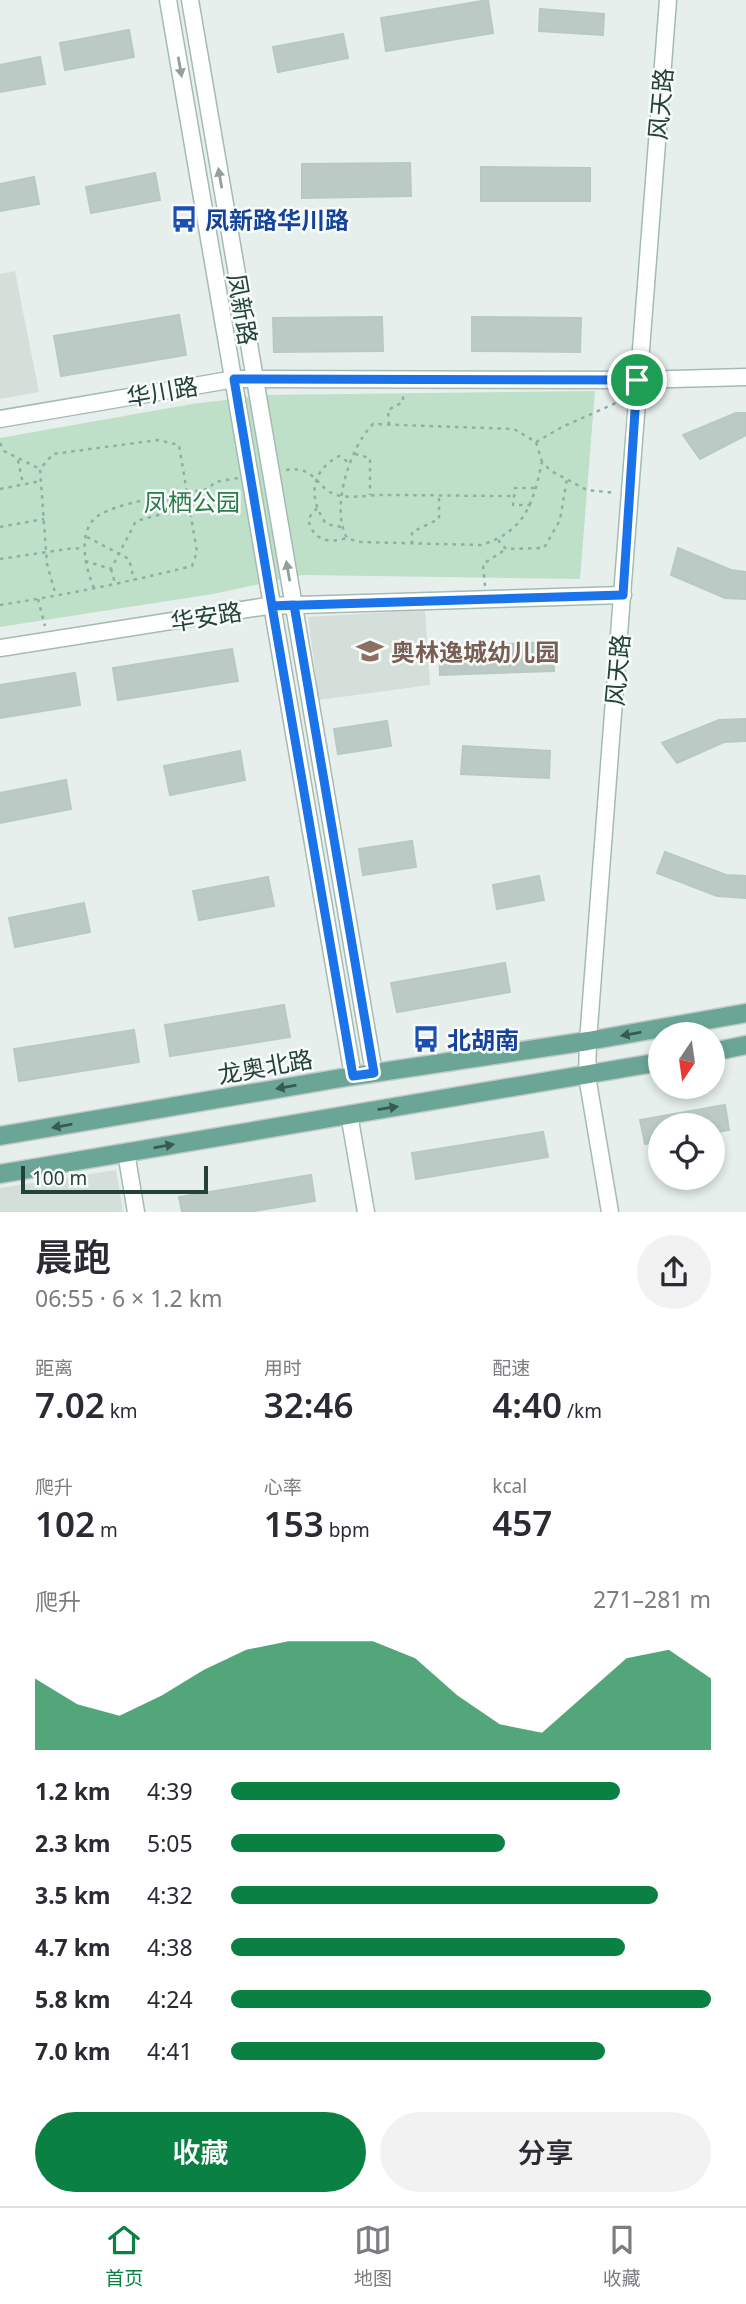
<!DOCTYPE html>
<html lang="zh">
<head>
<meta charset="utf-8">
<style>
	:root { --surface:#fff; --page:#f2f2f3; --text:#2b2b33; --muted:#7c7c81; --line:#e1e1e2; --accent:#0b8043 }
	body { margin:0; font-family:"Noto Sans","Noto Sans SC",sans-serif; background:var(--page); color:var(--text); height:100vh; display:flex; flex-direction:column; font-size:26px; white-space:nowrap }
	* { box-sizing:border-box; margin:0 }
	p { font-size:23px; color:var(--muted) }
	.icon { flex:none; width:38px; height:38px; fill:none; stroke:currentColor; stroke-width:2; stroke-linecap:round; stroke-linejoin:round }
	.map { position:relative; height:1212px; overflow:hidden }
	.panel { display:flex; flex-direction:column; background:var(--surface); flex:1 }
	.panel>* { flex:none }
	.needle { width:46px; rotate:193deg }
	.controls { position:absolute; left:648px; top:1022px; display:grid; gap:14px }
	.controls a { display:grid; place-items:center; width:77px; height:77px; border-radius:50%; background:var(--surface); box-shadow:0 4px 10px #0003; font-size:35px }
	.scale { position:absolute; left:21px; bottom:18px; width:187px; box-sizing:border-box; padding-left:7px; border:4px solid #24423a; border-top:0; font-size:19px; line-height:24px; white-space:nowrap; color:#24423a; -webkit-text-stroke:5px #f7fbf9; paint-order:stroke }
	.pin { position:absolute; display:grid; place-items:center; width:60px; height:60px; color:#fff; margin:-30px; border:4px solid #fff; border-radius:50%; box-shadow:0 2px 7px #0007 }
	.round { display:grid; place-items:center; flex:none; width:74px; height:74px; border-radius:37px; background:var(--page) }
	.overview { display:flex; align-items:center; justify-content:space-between; height:119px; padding:0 35px }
	h1 { font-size:38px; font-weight:600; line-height:52px }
	.figures { display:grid; grid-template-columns:repeat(3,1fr); gap:10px; height:119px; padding:7px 35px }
	.figures div { display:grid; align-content:center }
	.figures b { font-size:35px; font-weight:600 }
	.figures small { font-size:19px; font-weight:400 }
	.figures p { font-size:19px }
	.chart { height:196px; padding:14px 35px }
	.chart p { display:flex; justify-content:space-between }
	.chart svg { width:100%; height:126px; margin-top:7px; fill:var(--accent); opacity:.7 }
	.primary-button { display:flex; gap:14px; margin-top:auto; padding:14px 35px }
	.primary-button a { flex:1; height:80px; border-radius:42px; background:var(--accent); color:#fff; font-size:28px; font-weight:600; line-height:80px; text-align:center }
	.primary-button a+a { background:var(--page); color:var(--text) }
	ul { padding:0 35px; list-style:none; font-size:23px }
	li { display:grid; grid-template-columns:112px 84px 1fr; align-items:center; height:52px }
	li i { height:18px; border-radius:9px; background:var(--accent) }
	.tabs { display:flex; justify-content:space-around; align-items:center; height:98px; border-top:2px solid var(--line); background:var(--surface); font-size:19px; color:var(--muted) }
	.tabs a { display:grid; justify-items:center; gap:4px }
	.tabs .active { color:var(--accent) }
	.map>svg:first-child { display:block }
	.built { fill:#d4dfda }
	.green { fill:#bfe0c8 }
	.building { fill:#bbcac4; stroke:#b8c9c2; stroke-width:2 }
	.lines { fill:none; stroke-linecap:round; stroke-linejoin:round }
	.secondary-casing { stroke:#a4bbb3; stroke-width:19 }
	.primary-casing { stroke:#c2cac8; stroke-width:21 }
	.path { stroke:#86b3a5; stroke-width:2.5; stroke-dasharray:3.5 5; stroke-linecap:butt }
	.secondary { stroke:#fff; stroke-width:16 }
	.primary { stroke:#6aa596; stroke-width:18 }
	.oneway { fill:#92a09c }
	.oneway2 { fill:#365b51 }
	.route-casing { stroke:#fff; stroke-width:14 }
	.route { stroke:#1a73e8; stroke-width:9 }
	.labels { text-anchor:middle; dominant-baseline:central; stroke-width:5; stroke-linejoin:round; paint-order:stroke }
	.street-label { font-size:24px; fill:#24423a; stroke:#f7fbf9 }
	.transit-label { font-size:24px; font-weight:bold; fill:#164399; stroke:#f7fbf9; text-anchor:start }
	.park-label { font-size:24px; fill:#2d7a4b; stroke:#f7fbf9 }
	.education-label { font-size:24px; font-weight:bold; fill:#785e54; stroke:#f7fbf9; text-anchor:start }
</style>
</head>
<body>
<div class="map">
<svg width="746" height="1212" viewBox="0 0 746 1212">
	<rect width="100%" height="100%" fill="#e6efeb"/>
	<g class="built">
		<path d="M 15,271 L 39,392 L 0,399 L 0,274 Z"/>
		<path d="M 425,610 L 430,685 L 319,700 L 308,617 Z"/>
		<path d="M 116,1170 L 123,1212 L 0,1212 L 0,1188 Z"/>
	</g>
	<path class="green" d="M 595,391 L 580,579 L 302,575 L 213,594 L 0,627 L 0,438 L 192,404 L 267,395 Z"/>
	<g class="building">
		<path d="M 488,0 L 493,33 L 386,51 L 381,18 Z"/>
		<path d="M 540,9 L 604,14 L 603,35 L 539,31 Z"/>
		<path d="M 129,30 L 134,57 L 65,70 L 60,43 Z"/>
		<path d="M 343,34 L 348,58 L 278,72 L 273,47 Z"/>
		<path d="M 40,57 L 45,84 L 0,92 L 0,65 Z"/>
		<path d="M 410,163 L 411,196 L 302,198 L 302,164 Z"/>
		<path d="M 481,167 L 590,168 L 590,201 L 481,201 Z"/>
		<path d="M 155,173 L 160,200 L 91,213 L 86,187 Z"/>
		<path d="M 34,177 L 39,204 L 0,211 L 0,184 Z"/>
		<path d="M 179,315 L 186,355 L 61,376 L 54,336 Z"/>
		<path d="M 382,317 L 383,351 L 274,352 L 273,318 Z"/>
		<path d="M 472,317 L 581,318 L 580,352 L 472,351 Z"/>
		<path d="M 736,413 L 746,413 L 746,435 L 700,459 L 683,435 Z"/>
		<path d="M 678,548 L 731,570 L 746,572 L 746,599 L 725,598 L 671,575 Z"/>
		<path d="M 553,642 L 554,671 L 440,675 L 439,647 Z"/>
		<path d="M 232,649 L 238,681 L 118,700 L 113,668 Z"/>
		<path d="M 75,673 L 80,705 L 0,718 L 0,685 Z"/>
		<path d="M 746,719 L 746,741 L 724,742 L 677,763 L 662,743 L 719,720 Z"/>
		<path d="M 387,721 L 391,746 L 338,754 L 334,729 Z"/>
		<path d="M 463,746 L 550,751 L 549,778 L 461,774 Z"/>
		<path d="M 240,751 L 245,780 L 170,795 L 164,766 Z"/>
		<path d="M 66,780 L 71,809 L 0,823 L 0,793 Z"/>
		<path d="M 412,841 L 416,867 L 363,875 L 359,849 Z"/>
		<path d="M 665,852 L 726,875 L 746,876 L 746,898 L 717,896 L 657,873 Z"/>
		<path d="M 539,876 L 544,900 L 497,909 L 493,885 Z"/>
		<path d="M 268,877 L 274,906 L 199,920 L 193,891 Z"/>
		<path d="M 84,903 L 90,932 L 15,947 L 9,918 Z"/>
		<path d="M 505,963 L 510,992 L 397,1012 L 391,983 Z"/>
		<path d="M 284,1005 L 290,1037 L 170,1056 L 165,1025 Z"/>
		<path d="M 134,1030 L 139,1062 L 19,1081 L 14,1049 Z"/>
		<path d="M 725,1105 L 729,1130 L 712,1133 L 712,1125 L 660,1125 L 660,1142 L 645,1144 L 640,1120 Z"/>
		<path d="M 543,1132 L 548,1157 L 416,1179 L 412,1153 Z"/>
		<path d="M 311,1175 L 315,1201 L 248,1212 L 182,1212 L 179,1197 Z"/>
	</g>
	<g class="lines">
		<defs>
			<g id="secondary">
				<path d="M 168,0 L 353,1076"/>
				<path d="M 190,0 L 374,1073"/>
				<path d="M 0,419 L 235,379 L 637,380 L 746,377"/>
				<path d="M 0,648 L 267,606 L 623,595"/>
				<path d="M 349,1114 L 366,1212"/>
				<path d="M 126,1152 L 136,1212"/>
				<path d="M 610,1212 L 587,1076 L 588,1041 C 615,694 640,347 668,0"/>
			</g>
			<g id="primary">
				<path d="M 712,1052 L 746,1045"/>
				<path d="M 0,1136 L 341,1078 L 588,1041 L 746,1013"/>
				<path d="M 0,1174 L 660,1062"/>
			</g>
		</defs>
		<use href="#secondary" class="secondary-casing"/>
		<use href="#primary" class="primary-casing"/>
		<g class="path">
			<path d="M 389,425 L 388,410 L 403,402 L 403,392"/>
			<path d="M 536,442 L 562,427 L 625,399"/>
			<path d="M 0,443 L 4,451 L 40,469"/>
			<path d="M 355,454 L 370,458 L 370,495"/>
			<path d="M 18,460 L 23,484"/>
			<path d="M 542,462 L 536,442 L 514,429 L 373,424 C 350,447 330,508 347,538 L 358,542 L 481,545 C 526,531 533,503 542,462 L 551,471 L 587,490 L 616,493"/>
			<path d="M 286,470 C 317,464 316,492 341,496 C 354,498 370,495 384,495 C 427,495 471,496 514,496"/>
			<path d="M 0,489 L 41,481"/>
			<path d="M 168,498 L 171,512"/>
			<path d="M 152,500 L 157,516"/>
			<path d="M 531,505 L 513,505 L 515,488 L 536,488"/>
			<path d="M 317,508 L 308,519 C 313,540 327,544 347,538"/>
			<path d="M 0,527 L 44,519"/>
			<path d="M 341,527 L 326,524 C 308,497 310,472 339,456 L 351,464"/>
			<path d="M 87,537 L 129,559 L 134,580"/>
			<path d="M 498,540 L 506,549 L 544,548 L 560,520 L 567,479"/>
			<path d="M 412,544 L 412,532 L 439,519 L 439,496"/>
			<path d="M 0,559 L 74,548 L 83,549"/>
			<path d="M 85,561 L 111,569 L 136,521 L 189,507"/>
			<path d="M 111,569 L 115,583"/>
			<path d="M 485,586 L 483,564 L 506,549"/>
			<path d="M 94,588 C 86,569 78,538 93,520 C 109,502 182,494 208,489 L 215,482 L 238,478"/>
			<path d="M 38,599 L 45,626"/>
			<path d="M 0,605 C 65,595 128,582 192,566 L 197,552 L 179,445 L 158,440 L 53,454 L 40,469 L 47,564 L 56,596"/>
		</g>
		<use href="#secondary" class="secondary"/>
		<use href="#primary" class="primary"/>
	</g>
	<defs><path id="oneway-solid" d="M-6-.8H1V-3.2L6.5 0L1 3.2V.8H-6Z" transform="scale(1.75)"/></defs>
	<g class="oneway">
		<use href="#oneway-solid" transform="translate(180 67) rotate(80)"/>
		<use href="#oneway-solid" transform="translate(220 178) rotate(-100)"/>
		<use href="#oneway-solid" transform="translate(288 571) rotate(-100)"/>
	</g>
	<g class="oneway2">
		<use href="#oneway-solid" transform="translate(631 1034) rotate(170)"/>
		<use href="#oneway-solid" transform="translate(286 1087) rotate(170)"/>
		<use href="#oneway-solid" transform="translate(388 1108) rotate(-9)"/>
		<use href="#oneway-solid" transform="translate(62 1126) rotate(170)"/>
		<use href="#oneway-solid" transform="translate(164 1146) rotate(-10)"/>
	</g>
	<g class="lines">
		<defs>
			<path id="route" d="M 637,380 L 234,379 L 272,606 L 294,605 L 374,1073 L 353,1076 L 272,606 L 623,595 L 637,380"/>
		</defs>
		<use href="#route" class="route-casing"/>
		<use href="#route" class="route"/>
	</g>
	<defs>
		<symbol id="bus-bare" viewBox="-9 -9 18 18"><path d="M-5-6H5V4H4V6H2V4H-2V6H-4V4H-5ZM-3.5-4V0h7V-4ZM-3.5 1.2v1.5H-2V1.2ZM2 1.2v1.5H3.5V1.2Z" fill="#1a4fb4" stroke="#f7fbf9" stroke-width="2.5" paint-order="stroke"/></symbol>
		<symbol id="school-bare" viewBox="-9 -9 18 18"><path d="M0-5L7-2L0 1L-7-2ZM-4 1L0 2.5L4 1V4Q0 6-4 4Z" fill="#8d6e63" stroke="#f7fbf9" stroke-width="2.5" paint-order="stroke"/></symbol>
	</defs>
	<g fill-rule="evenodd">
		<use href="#bus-bare" x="165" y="200" width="38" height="38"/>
		<use href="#school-bare" x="351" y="632" width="38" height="38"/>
		<use href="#bus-bare" x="407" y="1020" width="38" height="38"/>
	</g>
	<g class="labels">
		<g class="street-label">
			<text transform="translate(660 104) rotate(-85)">风天路</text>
			<text transform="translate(243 309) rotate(80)">凤新路</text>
			<text transform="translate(162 391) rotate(-10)">华川路</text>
			<text transform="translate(206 616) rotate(-9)">华安路</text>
			<text transform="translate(617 670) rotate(-85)">风天路</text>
			<text transform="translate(265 1066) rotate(-10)">龙奥北路</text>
		</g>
		<g class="transit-label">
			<text x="205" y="219">凤新路华川路</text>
			<text x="447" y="1039">北胡南</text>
		</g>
		<g class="park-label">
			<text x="192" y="501">凤栖公园</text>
		</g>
		<g class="education-label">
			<text x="391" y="651">奥林逸城幼儿园</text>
		</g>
	</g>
</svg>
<div class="controls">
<a><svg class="needle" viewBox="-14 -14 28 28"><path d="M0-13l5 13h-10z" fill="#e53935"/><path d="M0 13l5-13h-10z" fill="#7c7c81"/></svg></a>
<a><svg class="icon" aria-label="locate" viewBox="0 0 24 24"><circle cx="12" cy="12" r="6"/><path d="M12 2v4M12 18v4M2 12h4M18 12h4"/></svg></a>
</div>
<div class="scale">100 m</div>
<div class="pin" style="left:637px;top:380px;background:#1e9e55"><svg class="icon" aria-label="arrive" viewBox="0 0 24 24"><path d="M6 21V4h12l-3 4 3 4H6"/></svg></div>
</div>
<section class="panel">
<div class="overview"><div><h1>晨跑</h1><p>06:55 · 6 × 1.2 km</p></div><a class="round"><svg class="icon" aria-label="share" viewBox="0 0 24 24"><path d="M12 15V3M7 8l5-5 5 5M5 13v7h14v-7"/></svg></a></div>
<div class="figures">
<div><p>距离</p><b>7.02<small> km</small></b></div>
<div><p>用时</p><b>32:46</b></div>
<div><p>配速</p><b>4:40<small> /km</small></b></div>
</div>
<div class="figures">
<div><p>爬升</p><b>102<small> m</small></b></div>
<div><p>心率</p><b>153<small> bpm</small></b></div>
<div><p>kcal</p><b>457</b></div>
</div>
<div class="chart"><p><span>爬升</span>271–281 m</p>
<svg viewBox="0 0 160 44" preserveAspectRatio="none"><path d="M0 44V19L10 28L20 32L30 25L40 16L50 9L60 6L70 6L80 6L90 12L100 25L110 35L120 38L130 25L140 12L150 9L160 19V44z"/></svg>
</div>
<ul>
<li><b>1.2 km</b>4:39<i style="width:81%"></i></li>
<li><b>2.3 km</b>5:05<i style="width:57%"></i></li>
<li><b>3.5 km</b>4:32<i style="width:89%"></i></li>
<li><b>4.7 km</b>4:38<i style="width:82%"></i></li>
<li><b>5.8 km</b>4:24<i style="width:100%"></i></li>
<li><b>7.0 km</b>4:41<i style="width:78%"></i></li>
</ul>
<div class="primary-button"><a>收藏</a><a>分享</a></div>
</section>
<nav class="tabs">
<a class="active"><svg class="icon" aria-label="home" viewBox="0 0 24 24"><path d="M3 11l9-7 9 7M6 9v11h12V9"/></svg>首页</a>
<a><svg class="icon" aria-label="map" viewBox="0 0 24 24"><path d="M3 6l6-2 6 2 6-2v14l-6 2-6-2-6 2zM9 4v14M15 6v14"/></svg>地图</a>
<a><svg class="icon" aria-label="saved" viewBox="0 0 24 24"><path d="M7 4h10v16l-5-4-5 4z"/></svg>收藏</a>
</nav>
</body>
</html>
